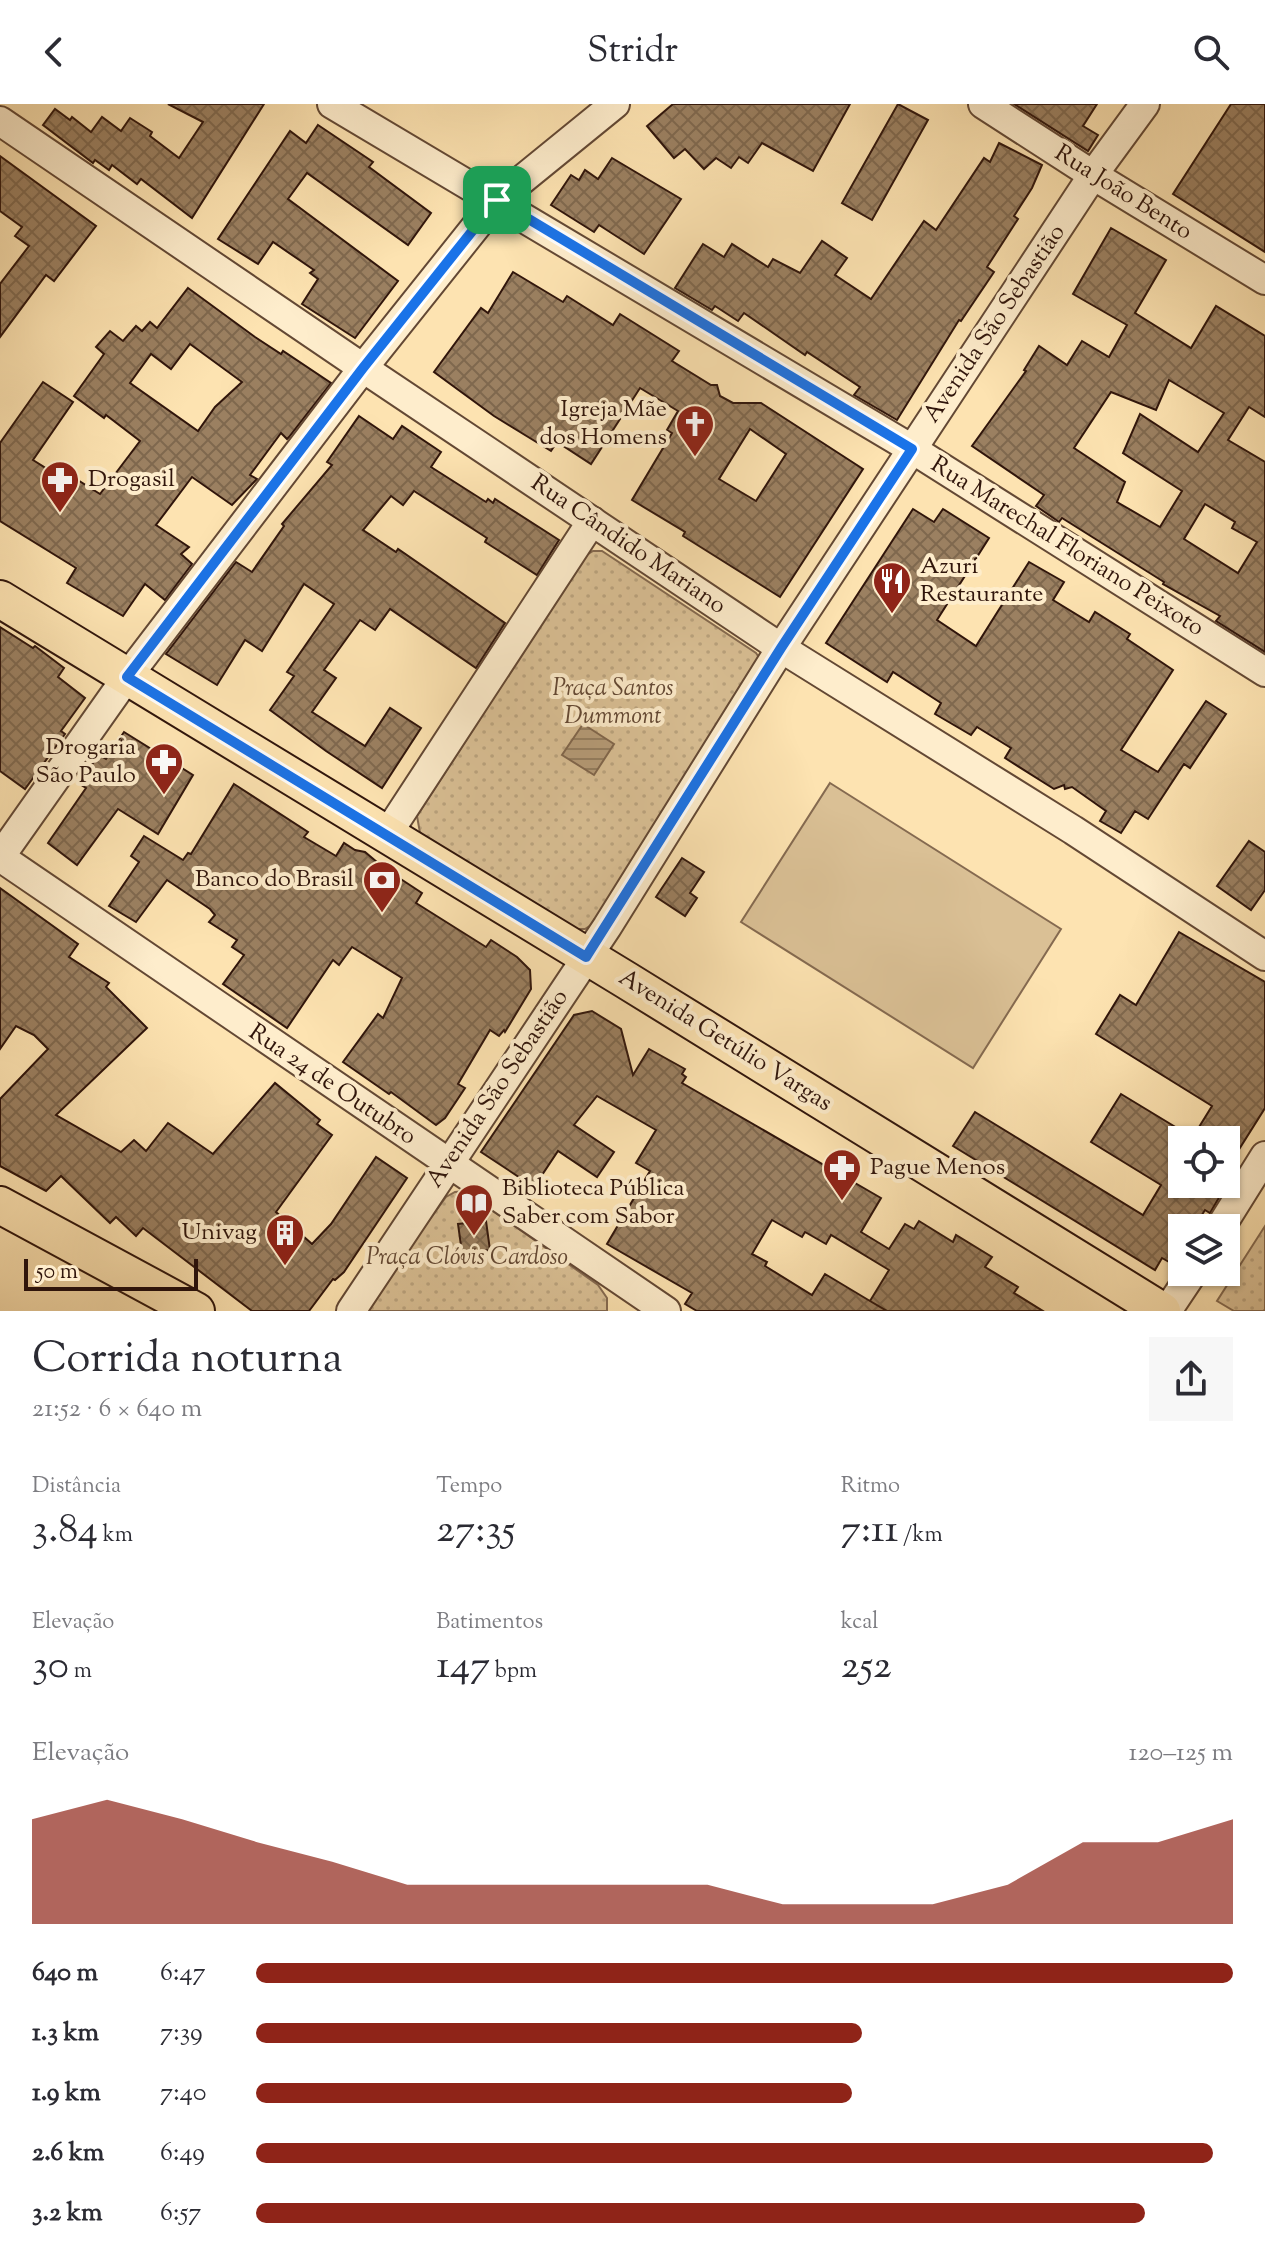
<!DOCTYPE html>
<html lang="pt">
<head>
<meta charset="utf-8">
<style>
	:root { --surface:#fff; --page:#f7f7f7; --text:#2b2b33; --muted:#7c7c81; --accent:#8f2418 }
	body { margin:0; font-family:"Sorts Mill Goudy",serif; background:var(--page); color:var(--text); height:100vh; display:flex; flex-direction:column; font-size:30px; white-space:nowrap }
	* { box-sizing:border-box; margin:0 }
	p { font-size:26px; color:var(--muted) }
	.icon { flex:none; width:44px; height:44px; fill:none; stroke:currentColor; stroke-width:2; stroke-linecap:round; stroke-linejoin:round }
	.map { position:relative; height:1207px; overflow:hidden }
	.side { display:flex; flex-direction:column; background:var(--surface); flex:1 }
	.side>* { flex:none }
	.tools { position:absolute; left:1168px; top:1022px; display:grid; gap:16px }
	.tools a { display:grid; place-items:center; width:72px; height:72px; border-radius:0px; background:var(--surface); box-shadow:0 2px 6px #0004; font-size:40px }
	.scale { position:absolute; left:24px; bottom:20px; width:174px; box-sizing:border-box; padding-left:8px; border:4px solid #30150b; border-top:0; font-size:22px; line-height:28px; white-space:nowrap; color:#30150b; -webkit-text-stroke:6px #feedcc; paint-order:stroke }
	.pin { position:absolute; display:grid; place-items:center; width:68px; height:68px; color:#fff; margin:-34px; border-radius:16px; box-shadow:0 4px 12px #0006 }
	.round { display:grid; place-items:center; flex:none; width:84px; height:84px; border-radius:0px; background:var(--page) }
	.headline { display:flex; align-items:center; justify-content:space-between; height:136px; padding:0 32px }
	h1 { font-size:44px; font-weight:600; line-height:60px }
	.metrics { display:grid; grid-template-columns:repeat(3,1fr); gap:12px; height:136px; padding:8px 32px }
	.metrics div { display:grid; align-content:center }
	.metrics b { font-size:40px; font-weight:600 }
	.metrics small { font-size:22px; font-weight:400 }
	.metrics p { font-size:22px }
	.chart { height:224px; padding:16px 32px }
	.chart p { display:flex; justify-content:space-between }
	.chart svg { width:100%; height:144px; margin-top:8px; fill:var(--accent); opacity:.7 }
	ul { padding:0 32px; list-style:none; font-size:26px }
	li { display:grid; grid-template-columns:128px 96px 1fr; align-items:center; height:60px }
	li i { height:20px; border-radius:10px; background:var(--accent) }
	header { display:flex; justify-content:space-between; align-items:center; height:104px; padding:0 32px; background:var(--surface); font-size:36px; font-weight:600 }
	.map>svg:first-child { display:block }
	.grass { fill:url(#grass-dots); stroke:#856a50; stroke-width:2 }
	.pitch { fill:#dac095; stroke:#856a50; stroke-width:2 }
	.water { fill:url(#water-rules); stroke:#81674d; stroke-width:2 }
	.building { fill:url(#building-cross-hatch); stroke:#30150b; stroke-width:2; fill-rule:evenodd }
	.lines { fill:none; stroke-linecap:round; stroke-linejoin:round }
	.minor-casing { stroke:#634834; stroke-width:32 }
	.major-casing { stroke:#30150b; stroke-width:40 }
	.minor { stroke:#feedcc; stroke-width:28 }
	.major { stroke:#fde3b1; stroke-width:36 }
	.route-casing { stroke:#fff; stroke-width:16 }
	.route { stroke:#1a73e8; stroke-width:10 }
	.labels { text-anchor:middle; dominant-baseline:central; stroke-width:8; stroke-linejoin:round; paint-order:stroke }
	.street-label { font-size:24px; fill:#30150b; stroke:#feedcc }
	.poi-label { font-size:24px; fill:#30150b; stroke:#feedcc; text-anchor:end }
	.park-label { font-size:24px; font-style:italic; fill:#634834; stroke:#feedcc }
</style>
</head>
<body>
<header><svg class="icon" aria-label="back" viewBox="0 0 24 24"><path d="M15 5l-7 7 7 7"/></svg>Stridr<svg class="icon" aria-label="search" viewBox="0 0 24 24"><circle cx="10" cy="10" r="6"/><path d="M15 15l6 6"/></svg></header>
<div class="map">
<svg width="1265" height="1207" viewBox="0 0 1265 1207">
	<defs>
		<pattern id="grass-dots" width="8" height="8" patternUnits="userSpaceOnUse" patternTransform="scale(2)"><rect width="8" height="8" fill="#dac095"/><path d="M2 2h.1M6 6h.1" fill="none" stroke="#bba47f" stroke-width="1.8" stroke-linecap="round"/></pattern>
		<pattern id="water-rules" width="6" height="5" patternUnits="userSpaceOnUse" patternTransform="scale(2)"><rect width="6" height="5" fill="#b79d79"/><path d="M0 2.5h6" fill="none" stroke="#957f61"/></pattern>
		<pattern id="building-cross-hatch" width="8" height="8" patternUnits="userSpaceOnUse" patternTransform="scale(2)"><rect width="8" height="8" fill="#9b8061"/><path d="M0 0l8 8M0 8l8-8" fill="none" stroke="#7f684e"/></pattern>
	</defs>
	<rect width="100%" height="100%" fill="#fde3b1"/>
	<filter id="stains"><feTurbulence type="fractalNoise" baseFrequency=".0025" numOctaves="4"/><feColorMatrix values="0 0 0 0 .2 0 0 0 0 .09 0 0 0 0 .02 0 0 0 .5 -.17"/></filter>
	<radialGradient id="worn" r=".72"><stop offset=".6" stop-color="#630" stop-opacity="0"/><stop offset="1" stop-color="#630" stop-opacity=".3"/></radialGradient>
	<g class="grass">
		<path d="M 593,447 L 602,447 L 756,549 L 760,555 L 594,819 L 585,825 L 572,825 L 420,729 L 417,712 L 585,452 Z"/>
		<path d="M 465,1087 L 598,1181 L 607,1194 L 607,1207 L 363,1207 L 446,1093 L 455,1088 Z"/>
		<path d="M 1265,1122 L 1265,1205 L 1264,1207 L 1234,1207 L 1217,1197 Z"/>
	</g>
	<path class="pitch" d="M 830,679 L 1061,825 L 973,964 L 741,818 Z"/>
	<path class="water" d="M 583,620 L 614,640 L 594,671 L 562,651 Z"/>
	<g class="building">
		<path d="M 168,0 L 264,0 L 192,114 L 141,75 L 137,80 L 112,61 L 109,66 L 95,56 L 93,59 L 43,21 L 55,5 L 70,16 L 72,13 L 91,28 L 102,13 L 121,27 L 130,14 L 152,28 L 150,32 L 179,54 L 203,18 Z"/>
		<path d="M 673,0 L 850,0 L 813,67 L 762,39 L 748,59 L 739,53 L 731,64 L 716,54 L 704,65 L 685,45 L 674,54 L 647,22 Z"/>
		<path d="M 898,0 L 928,16 L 872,116 L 842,99 Z"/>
		<path d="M 1014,0 L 1097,0 L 1083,22 L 1098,31 L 1088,47 Z"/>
		<path d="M 1231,0 L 1265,0 L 1265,148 L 1173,90 Z"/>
		<path d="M 318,21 L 373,58 L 369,63 L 431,109 L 408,141 L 307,69 L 288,95 L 398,177 L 355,234 L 302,200 L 318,175 L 310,169 L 314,166 L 273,138 L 258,160 L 218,135 L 290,27 L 306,39 Z"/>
		<path d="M 999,39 L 1042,61 L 1032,84 L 1014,112 L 1018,115 L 987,163 L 994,168 L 961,217 L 959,216 L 897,316 L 854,291 L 860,283 L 807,248 L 805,251 L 744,209 L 738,217 L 715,202 L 712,206 L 675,184 L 703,140 L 724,153 L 732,140 L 768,163 L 773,155 L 800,169 L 822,137 L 847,154 L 835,171 L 871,195 L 924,117 L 936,126 L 984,54 L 990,58 Z"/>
		<path d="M 0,52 L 96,122 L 54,177 L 46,171 L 0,233 L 0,180 L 29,142 L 15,132 L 22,123 L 0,107 Z"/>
		<path d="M 612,54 L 681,95 L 644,150 L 599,121 L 594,128 L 551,101 L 571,71 L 579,76 L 585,66 L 598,75 Z"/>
		<path d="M 1111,124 L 1166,156 L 1135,209 L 1191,244 L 1216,202 L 1265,232 L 1265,313 L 1249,303 L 1228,336 L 1265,358 L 1265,548 L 1216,517 L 1220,512 L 1163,480 L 1164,478 L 1062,414 L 1059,418 L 1036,402 L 1044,391 L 972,342 L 1026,267 L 1024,266 L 1039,242 L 1067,261 L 1082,237 L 1109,253 L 1127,221 L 1073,190 ZM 1169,276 L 1224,309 L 1198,348 L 1140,310 L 1123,349 L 1182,387 L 1160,423 L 1117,398 L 1125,378 L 1074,344 L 1111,288 L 1156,306 ZM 1205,400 L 1235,418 L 1232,424 L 1257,438 L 1238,469 L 1184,435 Z"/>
		<path d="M 513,168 L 563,198 L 567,192 L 613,221 L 620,210 L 679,247 L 672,257 L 711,281 L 717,281 L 720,292 L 733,299 L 761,299 L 863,365 L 780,493 L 683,432 L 685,428 L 632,396 L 672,329 L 667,326 L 678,307 L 640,284 L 591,360 L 557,338 L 551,347 L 494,312 L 434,268 L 481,204 L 488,209 ZM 750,325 L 786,350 L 756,397 L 719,375 Z"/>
		<path d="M 188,184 L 255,233 L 281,250 L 283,247 L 331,279 L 289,333 L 287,335 L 281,329 L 250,371 L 257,375 L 232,401 L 192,373 L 156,421 L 189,443 L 181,450 L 192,460 L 165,496 L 145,480 L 123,512 L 67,479 L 76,464 L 0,417 L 0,339 L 43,278 L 73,298 L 33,356 L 73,381 L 76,375 L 100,390 L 140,337 L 106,311 L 104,314 L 74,292 L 104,250 L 96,243 L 110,227 L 123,237 L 136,222 L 142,227 L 150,218 L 157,224 ZM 190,240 L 242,278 L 215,303 L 198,327 L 130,279 L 151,250 L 171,265 Z"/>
		<path d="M 359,312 L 393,335 L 402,322 L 441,348 L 431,363 L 486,398 L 488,395 L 493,399 L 495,395 L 559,436 L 537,471 L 485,438 L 487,434 L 414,387 L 403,401 L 391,392 L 363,426 L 396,448 L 398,445 L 505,519 L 476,564 L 390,505 L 375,526 L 360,516 L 324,566 L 336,574 L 312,608 L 365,642 L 390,604 L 421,624 L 382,684 L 326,647 L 270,606 L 294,572 L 287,568 L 334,500 L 304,480 L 262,547 L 245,536 L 217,581 L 166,550 L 236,458 L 252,468 L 284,422 L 282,420 L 332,361 L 327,358 Z"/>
		<path d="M 913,405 L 934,418 L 943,405 L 989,434 L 937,516 L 976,542 L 1029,458 L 1064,478 L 1053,496 L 1089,518 L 1095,508 L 1130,530 L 1127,535 L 1173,566 L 1121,646 L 1158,668 L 1206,597 L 1226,610 L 1190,664 L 1184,660 L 1148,715 L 1135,707 L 1121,729 L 1100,717 L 1106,707 L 1072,683 L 1065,685 L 1064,681 L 1054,685 L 1005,654 L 1011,644 L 977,623 L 971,631 L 935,610 L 941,599 L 893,568 L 887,578 L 826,539 Z"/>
		<path d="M 0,523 L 33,544 L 35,542 L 64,564 L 58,573 L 85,594 L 61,627 L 65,630 L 25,685 L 0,667 Z"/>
		<path d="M 124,628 L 193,671 L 158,730 L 118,705 L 77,761 L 48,739 L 86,684 L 78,679 L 99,651 L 106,655 Z"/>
		<path d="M 234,680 L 308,728 L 304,733 L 336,752 L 344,739 L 355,746 L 365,748 L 384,764 L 422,789 L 416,799 L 486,843 L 491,836 L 517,853 L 530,866 L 531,885 L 505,928 L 504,926 L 499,932 L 490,926 L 458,980 L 465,984 L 445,1014 L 436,1021 L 391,988 L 389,990 L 343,958 L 378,910 L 383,914 L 402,874 L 352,843 L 339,861 L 333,856 L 287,924 L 223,880 L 244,851 L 232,843 L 237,836 L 209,818 L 215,811 L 210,805 L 167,776 L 136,818 L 109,802 L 139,758 L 131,752 L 144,732 L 183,756 L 188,749 L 191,750 Z"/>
		<path d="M 1249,737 L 1265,748 L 1265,786 L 1251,806 L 1217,782 Z"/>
		<path d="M 682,754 L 704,768 L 690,789 L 697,794 L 685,812 L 656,793 Z"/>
		<path d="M 0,784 L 78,840 L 69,853 L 109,879 L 106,883 L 147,924 L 56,1011 L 121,1048 L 134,1036 L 146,1047 L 168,1019 L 213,1050 L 275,979 L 320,1016 L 317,1020 L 332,1031 L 276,1108 L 312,1140 L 331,1120 L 376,1053 L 407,1074 L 344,1168 L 335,1176 L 333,1175 L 309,1207 L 252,1207 L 143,1124 L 136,1132 L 116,1113 L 110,1119 L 61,1072 L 46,1087 L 0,1062 L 0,995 L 48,945 L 34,931 L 16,922 L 0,945 Z"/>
		<path d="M 1179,828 L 1265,878 L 1265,1004 L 1226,1066 L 1226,1036 L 1191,1036 L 1212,1002 L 1096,930 L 1120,891 L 1136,901 Z"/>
		<path d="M 592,907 L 621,925 L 633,971 L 649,945 L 685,965 L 682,970 L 686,973 L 682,979 L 881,1094 L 861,1128 L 889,1145 L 905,1120 L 914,1125 L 919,1117 L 953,1138 L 956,1131 L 992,1153 L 985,1163 L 1018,1183 L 1014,1189 L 1043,1207 L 887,1207 L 870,1197 L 887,1207 L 697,1207 L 685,1200 L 692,1189 L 607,1140 L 650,1067 L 636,1059 L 656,1026 L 597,992 L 574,1021 L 614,1048 L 597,1073 L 558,1047 L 534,1083 L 481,1048 L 574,911 ZM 772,1116 L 802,1133 L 805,1128 L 826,1140 L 831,1131 L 889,1166 L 870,1197 L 825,1170 L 812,1191 L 765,1162 L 767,1158 L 752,1150 Z"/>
		<path d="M 1121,990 L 1182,1027 L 1182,1080 L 1227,1080 L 1210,1109 L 1205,1106 L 1200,1114 L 1196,1112 L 1188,1124 L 1182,1124 L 1182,1137 L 1169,1158 L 1162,1154 L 1155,1166 L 953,1042 L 975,1008 L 1143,1111 L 1161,1081 L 1091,1038 Z"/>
		<path d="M 486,1117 L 490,1146 L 462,1149 L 458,1120 Z"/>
	</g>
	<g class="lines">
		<defs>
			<g id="minor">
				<path d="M 332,0 L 912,345 L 1265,568"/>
				<path d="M 615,0 L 497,96 L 363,264 L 127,573 L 0,753 L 666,1207"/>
				<path d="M 983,0 L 1093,71 L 1265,176"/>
				<path d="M 0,17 L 363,264 L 781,544 L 1073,726 L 1265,852"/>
				<path d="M 386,732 L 592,417"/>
				<path d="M 1220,1124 L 1265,1052"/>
				<path d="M 351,1207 L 607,823 L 781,544 L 1093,71 L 1145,0"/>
				<path d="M 1167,1207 L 1193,1168"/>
			</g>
			<g id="major">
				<path d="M 0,495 L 626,876 L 1162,1207"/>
				<path d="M 0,1101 L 196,1207"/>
			</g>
		</defs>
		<use href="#minor" class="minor-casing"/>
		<use href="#major" class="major-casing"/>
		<use href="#minor" class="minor"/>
		<use href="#major" class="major"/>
	</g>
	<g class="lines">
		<defs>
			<path id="route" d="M 497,96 L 912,345 L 781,544 L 586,853 L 127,573 L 363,264 Z"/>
		</defs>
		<use href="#route" class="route-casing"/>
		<use href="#route" class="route"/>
	</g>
	<defs>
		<symbol id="church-pin" viewBox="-11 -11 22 30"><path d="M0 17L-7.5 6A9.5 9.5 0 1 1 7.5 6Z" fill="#8f2418" stroke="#feedcc"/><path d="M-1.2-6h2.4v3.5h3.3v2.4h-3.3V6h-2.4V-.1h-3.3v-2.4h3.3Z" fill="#fff"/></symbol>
		<symbol id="pharmacy-pin" viewBox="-11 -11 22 30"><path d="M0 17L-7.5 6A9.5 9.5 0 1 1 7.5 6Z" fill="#8f2418" stroke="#feedcc"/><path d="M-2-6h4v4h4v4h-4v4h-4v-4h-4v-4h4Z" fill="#fff"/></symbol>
		<symbol id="restaurant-pin" viewBox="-11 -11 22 30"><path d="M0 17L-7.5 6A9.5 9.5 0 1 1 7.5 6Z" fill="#8f2418" stroke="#feedcc"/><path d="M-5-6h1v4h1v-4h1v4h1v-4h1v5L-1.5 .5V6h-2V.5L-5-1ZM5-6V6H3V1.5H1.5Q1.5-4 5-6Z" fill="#fff"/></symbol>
		<symbol id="bank-pin" viewBox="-11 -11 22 30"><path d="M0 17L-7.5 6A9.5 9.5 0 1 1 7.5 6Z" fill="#8f2418" stroke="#feedcc"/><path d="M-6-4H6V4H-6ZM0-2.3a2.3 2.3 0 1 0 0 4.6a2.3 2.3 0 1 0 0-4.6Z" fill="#fff"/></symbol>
		<symbol id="library-pin" viewBox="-11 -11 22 30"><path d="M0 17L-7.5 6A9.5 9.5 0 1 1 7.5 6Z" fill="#8f2418" stroke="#feedcc"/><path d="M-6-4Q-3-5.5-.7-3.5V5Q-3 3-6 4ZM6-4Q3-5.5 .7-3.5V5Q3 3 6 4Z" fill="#fff"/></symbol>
		<symbol id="building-pin" viewBox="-11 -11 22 30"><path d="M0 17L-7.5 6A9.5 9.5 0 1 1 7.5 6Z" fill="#8f2418" stroke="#feedcc"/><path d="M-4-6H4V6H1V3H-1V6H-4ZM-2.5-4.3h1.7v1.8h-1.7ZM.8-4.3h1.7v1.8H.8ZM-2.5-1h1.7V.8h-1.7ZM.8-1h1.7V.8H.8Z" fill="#fff"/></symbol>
	</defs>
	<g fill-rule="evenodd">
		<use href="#church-pin" x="673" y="298" width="44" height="60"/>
		<use href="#pharmacy-pin" x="38" y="354" width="44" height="60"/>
		<use href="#restaurant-pin" x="870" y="455" width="44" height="60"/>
		<use href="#pharmacy-pin" x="142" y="636" width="44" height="60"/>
		<use href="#bank-pin" x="360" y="754" width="44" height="60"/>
		<use href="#pharmacy-pin" x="820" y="1042" width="44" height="60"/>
		<use href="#library-pin" x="452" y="1077" width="44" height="60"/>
		<use href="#building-pin" x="263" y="1107" width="44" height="60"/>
	</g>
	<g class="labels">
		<g class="street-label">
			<text transform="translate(1123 89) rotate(32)">Rua João Bento</text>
			<text transform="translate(995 220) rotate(-56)">Avenida São Sebastião</text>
			<text transform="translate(628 441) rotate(34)">Rua Cândido Mariano</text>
			<text transform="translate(1067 443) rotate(32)">Rua Marechal Floriano Peixoto</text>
			<text transform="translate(725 937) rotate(32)">Avenida Getúlio Vargas</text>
			<text transform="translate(332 981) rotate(34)">Rua 24 de Outubro</text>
			<text transform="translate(498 985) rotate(-56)">Avenida São Sebastião</text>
		</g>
		<g class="poi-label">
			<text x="667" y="306">Igreja Mãe<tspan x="667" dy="28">dos Homens</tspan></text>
			<text x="88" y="376" text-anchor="start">Drogasil</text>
			<text x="920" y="463" text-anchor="start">Azuri<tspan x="920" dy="28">Restaurante</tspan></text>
			<text x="136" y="644">Drogaria<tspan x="136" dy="28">São Paulo</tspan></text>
			<text x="354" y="776">Banco do Brasil</text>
			<text x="870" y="1064" text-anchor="start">Pague Menos</text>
			<text x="502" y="1085" text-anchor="start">Biblioteca Pública<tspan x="502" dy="28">Saber com Sabor</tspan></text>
			<text x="257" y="1129">Univag</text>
		</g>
		<g class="park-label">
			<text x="613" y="585">Praça Santos<tspan x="613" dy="28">Dummont</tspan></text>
			<text x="467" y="1154">Praça Clóvis Cardoso</text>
		</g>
	</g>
	<rect width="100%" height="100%" filter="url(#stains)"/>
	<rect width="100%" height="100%" fill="url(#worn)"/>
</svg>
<div class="tools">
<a><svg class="icon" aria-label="locate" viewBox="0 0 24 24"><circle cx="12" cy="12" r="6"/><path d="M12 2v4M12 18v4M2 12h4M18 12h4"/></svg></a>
<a><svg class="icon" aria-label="layers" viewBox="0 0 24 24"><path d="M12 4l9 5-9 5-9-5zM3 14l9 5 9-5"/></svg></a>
</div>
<div class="scale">50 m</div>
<div class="pin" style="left:497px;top:96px;background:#1e9e55"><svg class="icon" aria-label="arrive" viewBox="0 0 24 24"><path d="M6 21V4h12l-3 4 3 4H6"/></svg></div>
</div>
<section class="side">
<div class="headline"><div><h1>Corrida noturna</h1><p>21:52 · 6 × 640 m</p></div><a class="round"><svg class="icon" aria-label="share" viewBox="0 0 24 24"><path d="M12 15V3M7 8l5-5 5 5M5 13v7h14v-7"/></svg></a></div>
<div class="metrics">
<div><p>Distância</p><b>3.84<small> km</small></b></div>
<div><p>Tempo</p><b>27:35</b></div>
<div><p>Ritmo</p><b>7:11<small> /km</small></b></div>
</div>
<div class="metrics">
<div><p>Elevação</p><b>30<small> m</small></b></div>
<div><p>Batimentos</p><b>147<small> bpm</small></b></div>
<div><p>kcal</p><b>252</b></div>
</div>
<div class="chart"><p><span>Elevação</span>120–125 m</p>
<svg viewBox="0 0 160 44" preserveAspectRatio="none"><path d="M0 44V12L10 6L20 12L30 19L40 25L50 32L60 32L70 32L80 32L90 32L100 38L110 38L120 38L130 32L140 19L150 19L160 12V44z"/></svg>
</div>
<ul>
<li><b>640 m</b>6:47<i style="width:100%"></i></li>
<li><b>1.3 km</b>7:39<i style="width:62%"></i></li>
<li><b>1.9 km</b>7:40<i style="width:61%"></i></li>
<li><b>2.6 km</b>6:49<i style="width:98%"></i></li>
<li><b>3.2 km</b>6:57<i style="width:91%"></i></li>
</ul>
</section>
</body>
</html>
